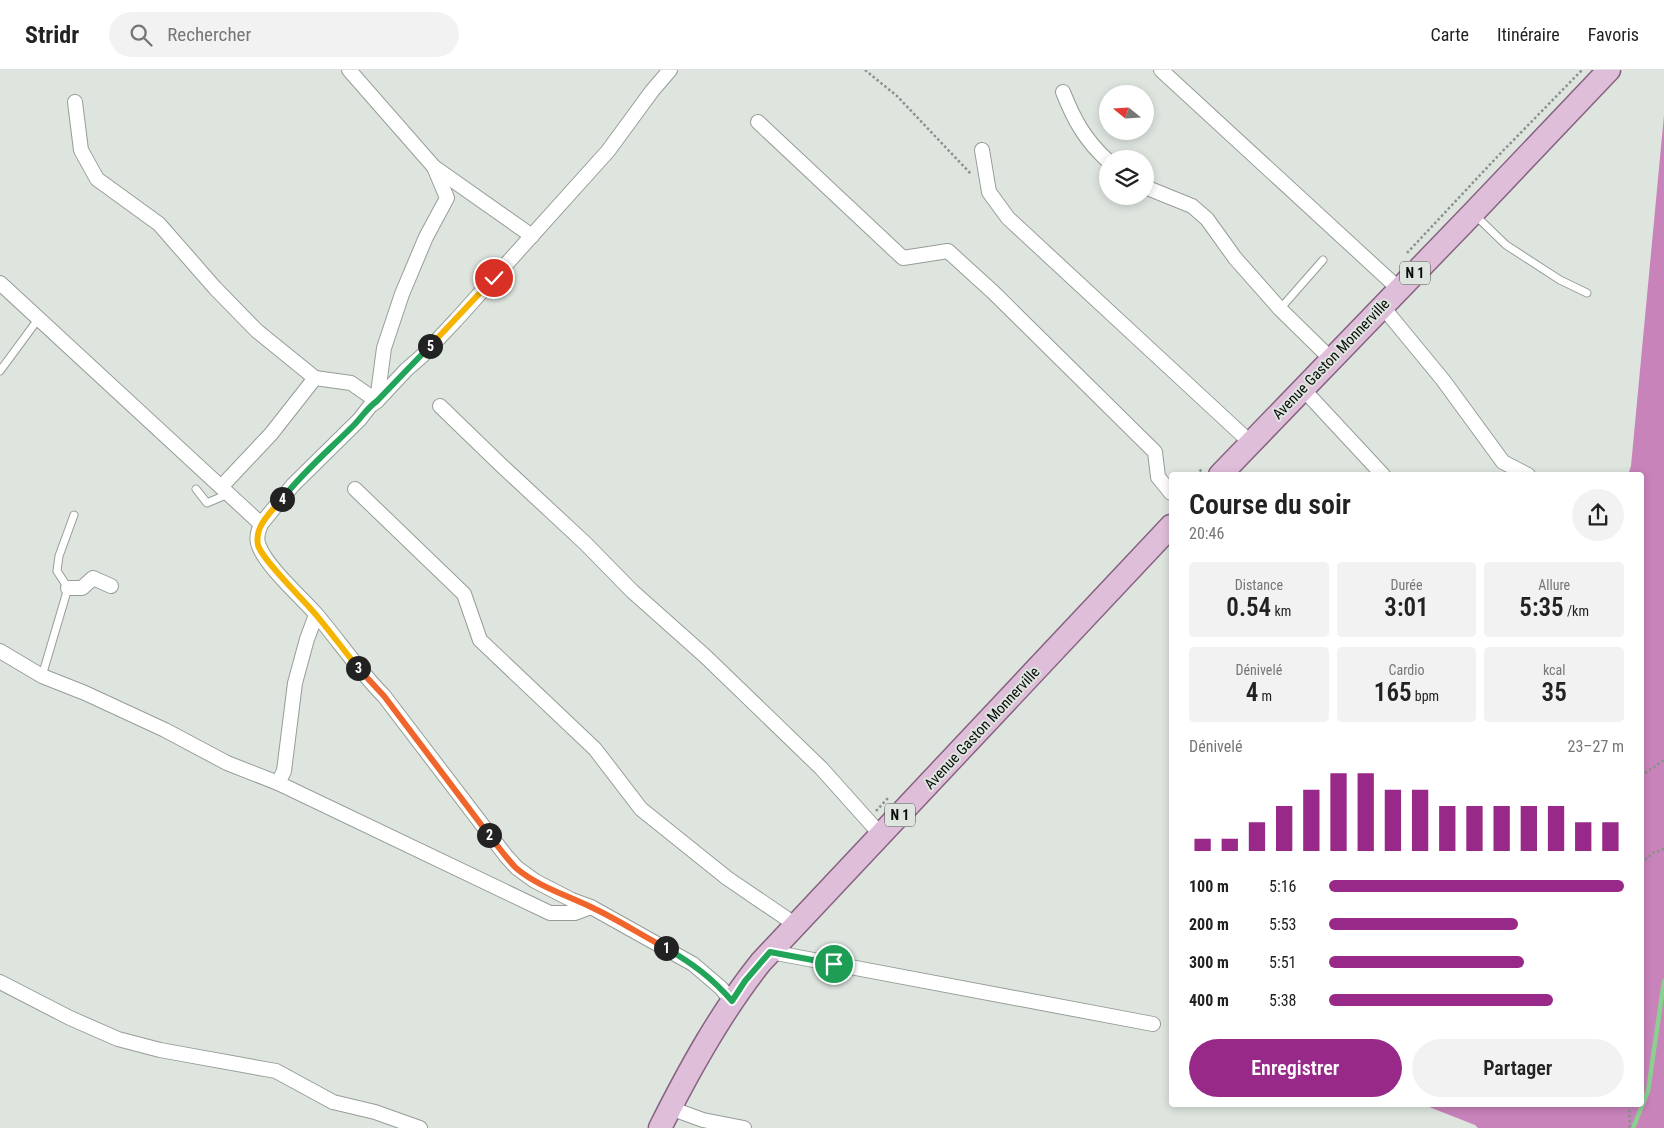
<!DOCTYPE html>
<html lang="fr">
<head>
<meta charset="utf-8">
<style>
	:root { --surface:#fff; --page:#f2f2f2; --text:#222; --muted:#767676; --line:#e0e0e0; --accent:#982989 }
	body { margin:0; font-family:"Roboto Condensed",sans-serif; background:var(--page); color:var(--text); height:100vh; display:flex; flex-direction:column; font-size:19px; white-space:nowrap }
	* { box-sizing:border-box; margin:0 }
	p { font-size:16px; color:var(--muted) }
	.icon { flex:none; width:28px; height:28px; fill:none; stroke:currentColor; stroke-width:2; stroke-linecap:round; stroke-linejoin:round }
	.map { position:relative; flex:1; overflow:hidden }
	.panel { position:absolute; left:1169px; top:402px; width:475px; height:635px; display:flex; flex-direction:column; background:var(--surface); border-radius:5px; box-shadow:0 2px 8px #0003 }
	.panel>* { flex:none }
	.needle { width:32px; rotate:288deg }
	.fabs { position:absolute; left:1099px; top:15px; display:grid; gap:10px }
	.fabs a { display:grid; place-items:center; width:55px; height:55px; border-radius:50%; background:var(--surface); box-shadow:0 2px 8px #0003; font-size:25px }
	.pin { position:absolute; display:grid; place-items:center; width:42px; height:42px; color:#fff; margin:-21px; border:2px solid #fff; border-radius:50%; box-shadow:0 1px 5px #0007 }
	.km { position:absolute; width:25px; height:25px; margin:-12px; border-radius:50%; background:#222; color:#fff; font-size:14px; line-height:25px; text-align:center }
	.round { display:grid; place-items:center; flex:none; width:52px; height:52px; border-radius:26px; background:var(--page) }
	.overview { display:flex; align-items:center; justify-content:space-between; height:85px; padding:0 20px }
	h1 { font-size:28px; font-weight:600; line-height:38px }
	.metrics { display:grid; grid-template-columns:repeat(3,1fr); gap:8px; height:85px; padding:5px 20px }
	.metrics div { display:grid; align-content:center; border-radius:5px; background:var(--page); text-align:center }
	.metrics b { font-size:25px; font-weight:600 }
	.metrics small { font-size:14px; font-weight:400 }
	.metrics p { font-size:14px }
	.chart { height:140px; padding:10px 20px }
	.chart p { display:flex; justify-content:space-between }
	.chart svg { width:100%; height:90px; margin-top:5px; stroke:var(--accent); stroke-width:6 }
	.action { display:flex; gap:10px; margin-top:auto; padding:10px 20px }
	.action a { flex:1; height:58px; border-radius:30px; background:var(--accent); color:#fff; font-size:20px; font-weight:600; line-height:58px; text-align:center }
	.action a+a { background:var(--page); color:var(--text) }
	ul { padding:0 20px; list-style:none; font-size:16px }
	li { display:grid; grid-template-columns:80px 60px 1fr; align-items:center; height:38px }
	li i { height:12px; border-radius:6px; background:var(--accent) }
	header { display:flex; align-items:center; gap:30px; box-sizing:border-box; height:70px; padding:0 25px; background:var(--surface); border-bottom:1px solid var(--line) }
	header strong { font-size:24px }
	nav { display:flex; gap:28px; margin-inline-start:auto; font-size:18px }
	.search { width:350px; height:45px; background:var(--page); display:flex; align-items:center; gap:12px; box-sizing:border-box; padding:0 18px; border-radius:28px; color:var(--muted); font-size:19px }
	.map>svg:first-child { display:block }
	.forest { fill:#c883bb }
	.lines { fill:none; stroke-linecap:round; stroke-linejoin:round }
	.stream { stroke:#8bd091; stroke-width:4.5 }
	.lane-casing { stroke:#969d97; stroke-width:9 }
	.street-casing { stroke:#969d97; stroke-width:16 }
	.primary-casing { stroke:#876380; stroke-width:25 }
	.path { stroke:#8b908c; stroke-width:2.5; stroke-dasharray:2.5 2.5; stroke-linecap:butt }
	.lane { stroke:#fff; stroke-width:7 }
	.street { stroke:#fff; stroke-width:14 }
	.primary { stroke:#dfbed9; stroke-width:22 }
	.split-1-casing { stroke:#fff; stroke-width:10 }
	.split-2-casing { stroke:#fff; stroke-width:10 }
	.split-3-casing { stroke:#fff; stroke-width:10 }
	.split-4-casing { stroke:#fff; stroke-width:10 }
	.split-5-casing { stroke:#fff; stroke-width:10 }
	.split-6-casing { stroke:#fff; stroke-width:10 }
	.split-1 { stroke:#22a559; stroke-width:6 }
	.split-2 { stroke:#f0652b; stroke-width:6 }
	.split-3 { stroke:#f0652b; stroke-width:6 }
	.split-4 { stroke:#f5b400; stroke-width:6 }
	.split-5 { stroke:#22a559; stroke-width:6 }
	.split-6 { stroke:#f5b400; stroke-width:6 }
	.labels { text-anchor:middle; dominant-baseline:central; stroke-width:4; stroke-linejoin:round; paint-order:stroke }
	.shield { fill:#dee5df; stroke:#4a4d4a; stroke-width:1 }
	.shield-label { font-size:14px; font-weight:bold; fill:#0a0c0a }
	.street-label { font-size:15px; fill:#0a0c0a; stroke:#dee5df }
</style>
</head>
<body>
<header>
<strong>Stridr</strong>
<div class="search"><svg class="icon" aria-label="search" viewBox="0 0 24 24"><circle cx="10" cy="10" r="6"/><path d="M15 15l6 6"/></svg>Rechercher</div>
<nav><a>Carte</a><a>Itinéraire</a><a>Favoris</a></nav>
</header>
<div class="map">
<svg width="1664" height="1058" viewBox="0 0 1664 1058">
	<rect width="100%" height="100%" fill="#dee5df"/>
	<path class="forest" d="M 1664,45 L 1664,1058 L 1478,1058 L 1475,1055 L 1424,1035 L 1641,1035 L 1641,405 L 1628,405 L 1631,396 Z"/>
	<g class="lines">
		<path class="stream" d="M 1633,1058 L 1648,1021 L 1664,911"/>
		<defs>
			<g id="lane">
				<path d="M 1475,145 L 1506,175 L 1560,210 L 1587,223"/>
				<path d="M 1280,239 L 1323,190"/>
				<path d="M 0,301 L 39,248"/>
				<path d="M 196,419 L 207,433 L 228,424"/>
				<path d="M 42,606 L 68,518 L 57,501 L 59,486 L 74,445"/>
			</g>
			<g id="street">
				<path d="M 349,0 L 434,97 L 532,166"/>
				<path d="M 1161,0 L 1399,219"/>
				<path d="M 1063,22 C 1074,50 1085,70 1108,91"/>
				<path d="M 75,32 L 81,80 L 97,109 L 159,154 L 215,218 L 257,261 L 315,308"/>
				<path d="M 758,52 L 903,188 L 948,181 L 993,222 L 1155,382 L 1158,407 L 1171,423"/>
				<path d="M 982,80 L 989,122 L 1008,148 L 1251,373"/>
				<path d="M 1145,117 L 1192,136 L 1207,149 L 1235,188 L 1280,239 L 1331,289"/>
				<path d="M 0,213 L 261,454 L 293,415 L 360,349 L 370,336 L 377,331 L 406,300 L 422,286 L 456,250 L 608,81 L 652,21 L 670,0"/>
				<path d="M 1382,236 L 1443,310 L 1503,392 L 1528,405"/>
				<path d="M 1303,319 L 1383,405"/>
				<path d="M 440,336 L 501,395 L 585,473 L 632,521 L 705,586 L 821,698 L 881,765"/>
				<path d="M 221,417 L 271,364 L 315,308 L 351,313 L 377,331 L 384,278 L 402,224 L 426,167 L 447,128 L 434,97"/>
				<path d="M 355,419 L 464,524 L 480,570 L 595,679 L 641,739 L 727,808 L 796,855"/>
				<path d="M 261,454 C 258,461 256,470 259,476 C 266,496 301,527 316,544 C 339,571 359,601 384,626 L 506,786 L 517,798 L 535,811 L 572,830 L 591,837 L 693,894 L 721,918 L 732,931"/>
				<path d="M 68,518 L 82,518 L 93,508 L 111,516"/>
				<path d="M 0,581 L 42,606 L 85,623 L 165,660 L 227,693 L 278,713 L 550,843 L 575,843 L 591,837"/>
				<path d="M 278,713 L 284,701 L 295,613 L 307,569 L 316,545"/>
				<path d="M 771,882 L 1153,954"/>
				<path d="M 0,912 L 70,948 L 118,969 L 160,980 L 276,1001 L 333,1032 L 375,1042 L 420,1058"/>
				<path d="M 670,1038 L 703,1050 L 744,1058"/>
			</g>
			<g id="primary">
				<path d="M 1220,405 L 1473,143 L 1609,0"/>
				<path d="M 660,1058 C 689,1000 721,942 761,892 L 1171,456"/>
			</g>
		</defs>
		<use href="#lane" class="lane-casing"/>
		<use href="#street" class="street-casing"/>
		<use href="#primary" class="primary-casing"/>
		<g class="path">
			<path d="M 865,0 L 897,26 L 971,104"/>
			<path d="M 1407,183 L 1497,87 L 1582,0"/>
			<path d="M 1196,405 L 1203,398"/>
			<path d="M 1641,706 L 1664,690"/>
			<path d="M 876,741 L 889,727"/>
			<path d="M 1641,793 L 1653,783 L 1664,779"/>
			<path d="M 1629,1035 L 1630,1058"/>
		</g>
		<use href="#lane" class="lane"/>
		<use href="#street" class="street"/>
		<use href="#primary" class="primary"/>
	</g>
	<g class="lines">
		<defs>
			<path id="split-1" d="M 666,878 C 693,894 711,907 732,931 L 745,911 L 770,882 L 834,894"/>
			<path id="split-2" d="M 489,765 C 498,776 506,788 516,798 C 537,816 566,825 591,837 C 617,849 641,865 666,878"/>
			<path id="split-3" d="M 358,598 L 384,626 L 489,765"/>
			<path id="split-4" d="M 282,429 C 272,441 254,456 258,475 C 262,490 305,531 317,546 C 331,563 344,580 358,598"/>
			<path id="split-5" d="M 282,429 C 303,402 329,380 353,356 C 361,348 367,338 377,331 L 430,276"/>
			<path id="split-6" d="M 430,276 L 494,208"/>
		</defs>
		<use href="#split-1" class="split-1-casing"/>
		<use href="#split-2" class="split-2-casing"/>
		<use href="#split-3" class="split-3-casing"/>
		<use href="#split-4" class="split-4-casing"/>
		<use href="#split-5" class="split-5-casing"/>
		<use href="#split-6" class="split-6-casing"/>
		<use href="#split-1" class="split-1"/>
		<use href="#split-2" class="split-2"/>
		<use href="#split-3" class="split-3"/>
		<use href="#split-4" class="split-4"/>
		<use href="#split-5" class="split-5"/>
		<use href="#split-6" class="split-6"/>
	</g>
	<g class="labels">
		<g class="shield">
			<rect x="1400" y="191.5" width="30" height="23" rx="4"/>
			<rect x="885" y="733.5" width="30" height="23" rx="4"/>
		</g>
		<g class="shield-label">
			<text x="1415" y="203">N 1</text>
			<text x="900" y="745">N 1</text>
		</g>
		<g class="street-label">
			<text transform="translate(1331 289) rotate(-46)">Avenue Gaston Monnerville</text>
			<text transform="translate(982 658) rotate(-47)">Avenue Gaston Monnerville</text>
		</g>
	</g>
</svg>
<div class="fabs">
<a><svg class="needle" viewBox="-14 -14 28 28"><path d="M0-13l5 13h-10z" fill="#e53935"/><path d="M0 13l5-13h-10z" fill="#767676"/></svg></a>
<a><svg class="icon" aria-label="layers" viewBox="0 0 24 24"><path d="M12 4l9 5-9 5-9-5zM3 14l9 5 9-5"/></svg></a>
</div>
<div class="pin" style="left:834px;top:894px;background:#1e9e55"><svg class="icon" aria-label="arrive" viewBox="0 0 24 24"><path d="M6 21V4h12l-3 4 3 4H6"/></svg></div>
<div class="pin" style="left:494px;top:208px;background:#d93025"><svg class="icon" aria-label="check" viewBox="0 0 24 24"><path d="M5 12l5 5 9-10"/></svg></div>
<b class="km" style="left:666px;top:878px">1</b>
<b class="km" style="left:489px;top:765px">2</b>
<b class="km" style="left:358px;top:598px">3</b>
<b class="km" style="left:282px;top:429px">4</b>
<b class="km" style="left:430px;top:276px">5</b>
<section class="panel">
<div class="overview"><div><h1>Course du soir</h1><p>20:46</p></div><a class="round"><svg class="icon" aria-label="share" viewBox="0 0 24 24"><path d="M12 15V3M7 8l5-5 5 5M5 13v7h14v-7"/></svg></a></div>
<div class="metrics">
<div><p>Distance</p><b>0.54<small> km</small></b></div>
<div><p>Durée</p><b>3:01</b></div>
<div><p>Allure</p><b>5:35<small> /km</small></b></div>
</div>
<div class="metrics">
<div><p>Dénivelé</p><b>4<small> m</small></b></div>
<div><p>Cardio</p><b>165<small> bpm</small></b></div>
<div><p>kcal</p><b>35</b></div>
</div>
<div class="chart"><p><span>Dénivelé</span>23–27 m</p>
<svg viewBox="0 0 160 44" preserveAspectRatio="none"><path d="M5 44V38M15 44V38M25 44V30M35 44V22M45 44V14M55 44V6M65 44V6M75 44V14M85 44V14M95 44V22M105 44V22M115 44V22M125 44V22M135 44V22M145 44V30M155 44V30"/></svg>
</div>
<ul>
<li><b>100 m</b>5:16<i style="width:100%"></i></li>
<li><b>200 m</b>5:53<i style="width:64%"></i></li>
<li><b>300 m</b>5:51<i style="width:66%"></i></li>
<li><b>400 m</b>5:38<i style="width:76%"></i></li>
</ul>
<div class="action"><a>Enregistrer</a><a>Partager</a></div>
</section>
</div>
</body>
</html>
